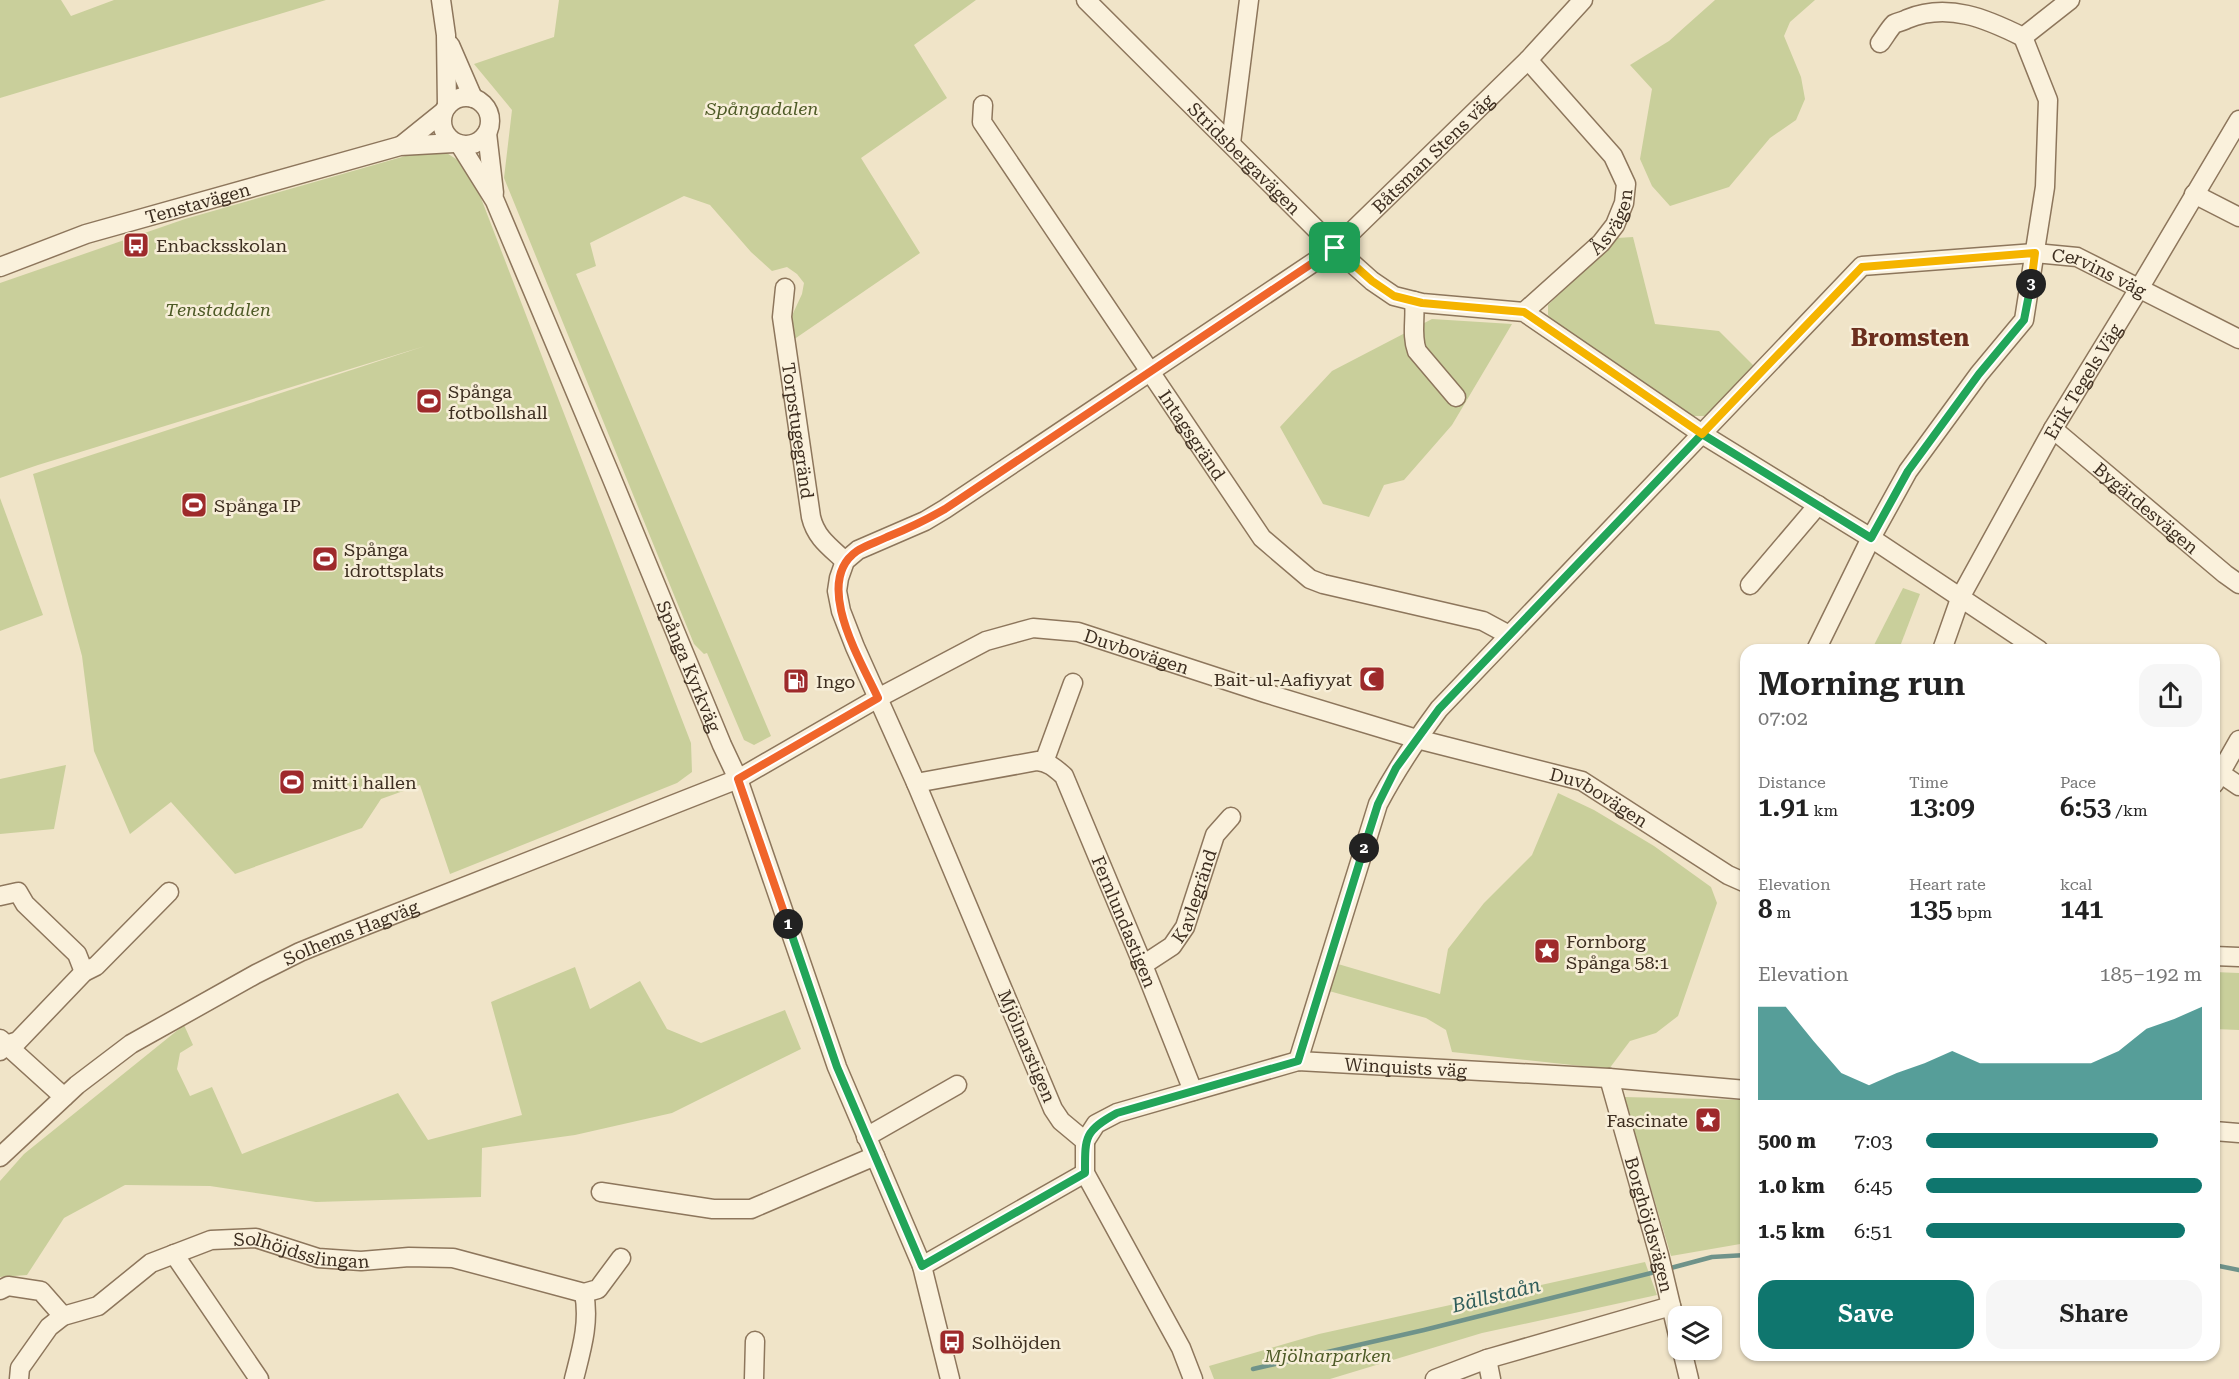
<!DOCTYPE html>
<html lang="en">
<head>
<meta charset="utf-8">
<style>
	:root { --surface:#fff; --page:#f6f6f6; --text:#222; --muted:#767676; --accent:#0f766e }
	body { margin:0; font-family:"Roboto Serif",serif; background:var(--page); color:var(--text); height:100vh; display:flex; flex-direction:column; font-size:22px; white-space:nowrap }
	* { box-sizing:border-box; margin:0 }
	p { font-size:20px; color:var(--muted) }
	.icon { flex:none; width:33px; height:33px; fill:none; stroke:currentColor; stroke-width:2; stroke-linecap:round; stroke-linejoin:round }
	.map { position:relative; flex:1; overflow:hidden }
	.side { position:absolute; left:1740px; top:644px; width:480px; height:717px; display:flex; flex-direction:column; background:var(--surface); border-radius:18px; box-shadow:0 2px 4px #0004 }
	.side>* { flex:none }
	.controls { position:absolute; left:1668px; top:1306px; display:grid; gap:12px }
	.controls a { display:grid; place-items:center; width:54px; height:54px; border-radius:12px; background:var(--surface); box-shadow:0 2px 4px #0004; font-size:30px }
	.pin { position:absolute; display:grid; place-items:center; width:51px; height:51px; color:#fff; margin:-26px; border-radius:12px; box-shadow:0 3px 9px #0006 }
	.km { position:absolute; width:30px; height:30px; margin:-15px; border-radius:50%; background:#222; color:#fff; font-size:16px; line-height:30px; text-align:center }
	.round { display:grid; place-items:center; flex:none; width:63px; height:63px; border-radius:18px; background:var(--page) }
	.head { display:flex; align-items:center; justify-content:space-between; height:102px; padding:0 18px }
	h1 { font-size:33px; font-weight:600; line-height:45px }
	.stats { display:grid; grid-template-columns:repeat(3,1fr); gap:9px; height:102px; padding:6px 18px }
	.stats div { display:grid; align-content:center }
	.stats b { font-size:26px; font-weight:600 }
	.stats small { font-size:16px; font-weight:400 }
	.stats p { font-size:16px }
	.chart { height:168px; padding:12px 18px }
	.chart p { display:flex; justify-content:space-between }
	.chart svg { width:100%; height:108px; margin-top:6px; fill:var(--accent); opacity:.7 }
	.action { display:flex; gap:12px; margin-top:auto; padding:12px 18px }
	.action a { flex:1; height:69px; border-radius:18px; background:var(--accent); color:#fff; font-size:24px; font-weight:600; line-height:69px; text-align:center }
	.action a+a { background:var(--page); color:var(--text) }
	ul { padding:0 18px; list-style:none; font-size:20px }
	li { display:grid; grid-template-columns:96px 72px 1fr; align-items:center; height:45px }
	li i { height:15px; border-radius:8px; background:var(--accent) }
	.map>svg:first-child { display:block }
	.green { fill:#c9cf9b }
	.lines { fill:none; stroke-linecap:round; stroke-linejoin:round }
	.stream { stroke:#6f938a; stroke-width:4.5 }
	.minor-casing { stroke:#8d765c; stroke-width:21 }
	.minor { stroke:#faf1dc; stroke-width:18 }
	.split-1-casing { stroke:#fff; stroke-width:12 }
	.split-2-casing { stroke:#fff; stroke-width:12 }
	.split-3-casing { stroke:#fff; stroke-width:12 }
	.split-4-casing { stroke:#fff; stroke-width:12 }
	.split-1 { stroke:#f0652b; stroke-width:8 }
	.split-2 { stroke:#22a559; stroke-width:8 }
	.split-3 { stroke:#22a559; stroke-width:8 }
	.split-4 { stroke:#f5b400; stroke-width:8 }
	.labels { text-anchor:middle; dominant-baseline:central; stroke-width:5; stroke-linejoin:round; paint-order:stroke }
	.park-label { font-size:18px; font-style:italic; fill:#4d5a26; stroke:#f7eed8 }
	.street-label { font-size:18px; fill:#3d2e20; stroke:#f7eed8 }
	.poi-label { font-size:18px; fill:#3d2e20; stroke:#f7eed8; text-anchor:start }
	.water-label { font-size:20px; font-style:italic; fill:#2f5d5a; stroke:#f7eed8 }
	.district-label { font-size:24px; font-weight:bold; fill:#6b2e1e; stroke:#f7eed8 }
</style>
</head>
<body>
<div class="map">
<svg width="2239" height="1379" viewBox="0 0 2239 1379">
	<rect width="100%" height="100%" fill="#f0e4c8"/>
	<g class="green">
		<path d="M 0,0 L 61,0 L 71,16 L 114,0 L 326,0 L 0,98 Z"/>
		<path d="M 559,0 L 976,0 L 914,45 L 947,98 L 861,158 L 920,253 L 793,340 L 789,322 L 802,294 L 804,283 L 797,274 L 787,267 L 772,271 L 751,252 L 710,205 L 684,196 L 590,243 L 596,266 L 576,274 L 771,736 L 754,745 L 744,740 L 707,653 L 704,654 L 694,644 L 504,178 L 512,110 L 474,64 L 554,37 Z"/>
		<path d="M 1715,0 L 1815,0 L 1790,22 L 1784,36 L 1801,77 L 1805,99 L 1796,120 L 1770,138 L 1729,187 L 1670,206 L 1652,186 L 1640,159 L 1652,89 L 1630,65 L 1669,41 Z"/>
		<path d="M 437,147 L 469,167 L 691,743 L 692,772 L 677,783 L 450,874 L 420,785 L 381,799 L 362,828 L 235,874 L 171,802 L 130,834 L 94,751 L 82,656 L 33,474 L 425,346 L 38,465 L 0,478 L 0,283 L 185,219 Z"/>
		<path d="M 1633,237 L 1655,324 L 1719,331 L 1754,366 L 1706,416 L 1691,416 L 1551,320 L 1548,315 L 1548,305 L 1617,238 Z"/>
		<path d="M 1432,319 L 1512,324 L 1452,425 L 1404,480 L 1384,485 L 1369,517 L 1323,504 L 1280,427 L 1332,371 Z"/>
		<path d="M 0,498 L 43,615 L 0,631 Z"/>
		<path d="M 1903,588 L 1920,594 L 1899,649 L 1872,649 Z"/>
		<path d="M 66,765 L 54,829 L 0,834 L 0,779 Z"/>
		<path d="M 1558,793 L 1594,810 L 1654,846 L 1711,887 L 1717,903 L 1678,1016 L 1656,1033 L 1630,1041 L 1609,1069 L 1452,1052 L 1446,1030 L 1426,1018 L 1329,991 L 1338,964 L 1440,994 L 1448,949 L 1484,903 L 1532,855 Z"/>
		<path d="M 575,967 L 590,1009 L 640,981 L 667,1029 L 701,1043 L 785,1010 L 801,1049 L 672,1113 L 575,1135 L 482,1148 L 481,1197 L 316,1202 L 210,1186 L 125,1185 L 64,1218 L 27,1275 L 0,1277 L 0,1181 L 24,1154 L 184,1025 L 193,1045 L 180,1053 L 177,1069 L 190,1096 L 212,1087 L 242,1154 L 398,1093 L 428,1140 L 522,1115 L 491,1002 Z"/>
		<path d="M 2214,972 L 2239,973 L 2239,1030 L 2214,1029 Z"/>
		<path d="M 1624,1097 L 1746,1100 L 1746,1243 L 1671,1256 Z"/>
		<path d="M 1645,1262 L 1657,1295 L 1482,1333 L 1330,1379 L 1214,1379 L 1209,1366 L 1319,1334 Z"/>
	</g>
	<g class="lines">
		<g class="stream">
			<path d="M 2214,1265 L 2239,1270"/>
			<path d="M 1667,1269 L 1712,1257 L 1746,1255"/>
			<path d="M 1253,1369 L 1424,1330 L 1659,1271"/>
		</g>
		<defs>
			<g id="minor">
				<path d="M 441,0 L 446,35 L 447,106"/>
				<path id="s1" d="M 1086,0 L 1335,248 L 1372,281 L 1394,296 L 1422,303 L 1524,312 L 1702,434 L 1871,538 L 2039,650"/>
				<path d="M 1880,43 C 1884,38 1889,29 1894,24 C 1898,22 1904,21 1907,19 C 1948,2 1987,19 2023,37 L 2070,0"/>
				<path d="M 450,45 L 473,98"/>
				<circle cx="466" cy="121" r="24"/>
				<path id="s2" d="M 983,105 L 982,122 L 1262,538 L 1310,579 L 1323,584 L 1483,621 L 1509,635"/>
				<path d="M 487,133 L 494,193"/>
				<path d="M 1231,143 L 1249,0"/>
				<path d="M 402,145 L 443,112"/>
				<path id="s3" d="M 460,145 L 495,201 L 610,474 L 722,745 L 738,779 L 837,1067 L 922,1266 L 950,1379"/>
				<path d="M 2194,194 L 2239,217"/>
				<path id="s4" d="M 0,267 L 86,234 L 400,146 L 454,143"/>
				<path id="s5" d="M 785,288 L 782,317 L 811,517 C 816,538 830,547 845,561"/>
				<path d="M 1414,301 C 1416,318 1411,335 1417,351 L 1456,397"/>
				<path id="s6" d="M 1524,312 L 1601,243 L 1615,225 L 1624,203 L 1626,184 L 1613,156 L 1528,60"/>
				<path id="s7" d="M 2053,429 L 2225,574 L 2239,584"/>
				<path d="M 1750,585 L 1818,505"/>
				<path d="M 1816,650 L 1871,538 L 1908,471 L 1979,374 L 2024,320 L 2045,187 L 2048,100 L 2023,37"/>
				<path id="s8" d="M 1942,650 L 1961,596 L 2053,429 L 2140,287 L 2239,120"/>
				<path d="M 1044,762 L 1073,683"/>
				<path d="M 2214,769 L 2239,786"/>
				<path id="s9" d="M 916,783 L 1037,761 C 1049,762 1056,769 1064,776 L 1143,965 L 1193,1091"/>
				<path d="M 2214,784 L 2239,740"/>
				<path d="M 0,896 L 18,892 L 25,904 L 77,954 L 84,972"/>
				<path d="M 2214,956 L 2239,957"/>
				<path id="s10" d="M 1143,965 L 1172,946 L 1185,927 L 1215,835 L 1231,817"/>
				<path d="M 0,1039 L 64,1097"/>
				<path d="M 0,1051 L 6,1045 L 18,1041 L 84,972 L 96,966 L 169,892"/>
				<path id="s11" d="M 1298,1061 L 1378,804 C 1396,770 1416,740 1439,709 L 1862,266 L 2035,253 L 2077,257 L 2239,339"/>
				<path id="s12" d="M 1609,1078 L 1659,1255 L 1678,1335"/>
				<path d="M 2214,1131 L 2239,1133"/>
				<path d="M 866,1137 L 957,1085"/>
				<path id="s13" d="M 1085,1141 L 1096,1124 L 1117,1113 L 1298,1061 L 1609,1078 L 1746,1090"/>
				<path id="s14" d="M 0,1157 L 77,1085 L 131,1044 L 256,974 L 300,952 L 349,932 L 738,779 L 878,698 L 986,641 L 1033,628 L 1078,632 L 1265,693 L 1417,739 L 1582,781 L 1728,875 L 1746,883"/>
				<path d="M 601,1192 L 713,1209 L 751,1209 L 875,1156"/>
				<path d="M 174,1254 L 259,1379"/>
				<path d="M 922,1266 L 1085,1173"/>
				<path d="M 0,1290 L 8,1286 L 41,1291 L 63,1316"/>
				<path d="M 1682,1350 L 1689,1379"/>
				<path d="M 1487,1359 L 1491,1379"/>
				<path id="s15" d="M 19,1379 L 20,1368 L 49,1327 L 63,1316 L 98,1306 L 151,1263 L 211,1240 L 256,1238 L 318,1258 L 361,1261 L 409,1257 L 453,1258 L 584,1293 L 598,1289 L 621,1258"/>
				<path d="M 574,1379 C 581,1351 590,1323 584,1293"/>
				<path d="M 754,1379 L 755,1341"/>
				<path id="s16" d="M 1193,1379 L 1181,1348 L 1085,1173 L 1085,1141 L 1061,1121 L 1053,1109 L 916,783 L 855,647 L 841,611 L 837,591 L 839,578 L 845,561 L 858,550 L 925,521 L 945,509 L 1335,248 L 1528,60 L 1583,0"/>
				<path d="M 1435,1379 L 1487,1359 L 1671,1306"/>
			</g>
		</defs>
		<use href="#minor" class="minor-casing"/>
		<use href="#minor" class="minor"/>
	</g>
	<g class="lines">
		<defs>
			<path id="split-1" d="M 788,924 L 738,779 L 878,698 C 861,661 812,582 857,551 C 866,545 877,542 887,537 C 907,529 926,520 945,509 L 1335,248"/>
			<path id="split-2" d="M 788,924 L 837,1067 L 922,1266 L 1085,1173 C 1085,1137 1084,1131 1117,1113 L 1298,1061 L 1364,848"/>
			<path id="split-3" d="M 1364,848 L 1378,804 L 1396,768 L 1439,709 L 1702,434 L 1871,538 L 1908,471 L 1979,374 L 2024,320 L 2031,284"/>
			<path id="split-4" d="M 1335,248 L 1372,281 L 1394,296 L 1422,303 L 1524,312 L 1702,434 L 1862,267 L 2035,253 L 2031,284"/>
		</defs>
		<use href="#split-1" class="split-1-casing"/>
		<use href="#split-2" class="split-2-casing"/>
		<use href="#split-3" class="split-3-casing"/>
		<use href="#split-4" class="split-4-casing"/>
		<use href="#split-1" class="split-1"/>
		<use href="#split-2" class="split-2"/>
		<use href="#split-3" class="split-3"/>
		<use href="#split-4" class="split-4"/>
	</g>
	<defs>
		<symbol id="bus-square" viewBox="-11 -11 22 22"><rect x="-9" y="-9" width="18" height="18" rx="4" fill="#9e2a2b" stroke="#f7eed8"/><path d="M-5-6H5V4H4V6H2V4H-2V6H-4V4H-5ZM-3.5-4V0h7V-4ZM-3.5 1.2v1.5H-2V1.2ZM2 1.2v1.5H3.5V1.2Z" fill="#fff"/></symbol>
		<symbol id="stadium-square" viewBox="-11 -11 22 22"><rect x="-9" y="-9" width="18" height="18" rx="4" fill="#9e2a2b" stroke="#f7eed8"/><path d="M0-5a6.5 5 0 1 0 0 10a6.5 5 0 1 0 0-10ZM-3.5-1.8h7v3.6h-7Z" fill="#fff"/></symbol>
		<symbol id="mosque-square" viewBox="-11 -11 22 22"><rect x="-9" y="-9" width="18" height="18" rx="4" fill="#9e2a2b" stroke="#f7eed8"/><path d="M3.5-4.9A6 6 0 1 0 3.5 4.9A5 5 0 1 1 3.5-4.9Z" fill="#fff"/></symbol>
		<symbol id="fuel-square" viewBox="-11 -11 22 22"><rect x="-9" y="-9" width="18" height="18" rx="4" fill="#9e2a2b" stroke="#f7eed8"/><path d="M-5.5-6h7V0h2V4h1.3V-2.5L3-4.5l.8-.8L6-3V5H2.5V1h-1V6h-7ZM-4.2-4.7v3.2H.2V-4.7Z" fill="#fff"/></symbol>
		<symbol id="sight-square" viewBox="-11 -11 22 22"><rect x="-9" y="-9" width="18" height="18" rx="4" fill="#9e2a2b" stroke="#f7eed8"/><path d="M0-6L1.8-2.2L6-1.7L2.9 1.2L3.7 5.4L0 3.3L-3.7 5.4L-2.9 1.2L-6-1.7L-1.8-2.2Z" fill="#fff"/></symbol>
	</defs>
	<g fill-rule="evenodd">
		<use href="#bus-square" x="121" y="230" width="30" height="30"/>
		<use href="#stadium-square" x="414" y="386" width="30" height="30"/>
		<use href="#stadium-square" x="179" y="490" width="30" height="30"/>
		<use href="#stadium-square" x="310" y="544" width="30" height="30"/>
		<use href="#mosque-square" x="1357" y="664" width="30" height="30"/>
		<use href="#fuel-square" x="781" y="666" width="30" height="30"/>
		<use href="#stadium-square" x="277" y="767" width="30" height="30"/>
		<use href="#sight-square" x="1532" y="936" width="30" height="30"/>
		<use href="#sight-square" x="1693" y="1105" width="30" height="30"/>
		<use href="#bus-square" x="937" y="1327" width="30" height="30"/>
	</g>
	<g class="labels">
		<g class="park-label">
			<text x="762" y="108">Spångadalen</text>
			<text x="218" y="309">Tenstadalen</text>
			<text x="1328" y="1355">Mjölnarparken</text>
		</g>
		<g class="street-label">
			<text stroke="none"><textPath href="#s16" startOffset="1622">Båtsman Stens väg</textPath></text>
			<text stroke="none"><textPath href="#s1" startOffset="224">Stridsbergavägen</textPath></text>
			<text stroke="none"><textPath href="#s4" startOffset="208">Tenstavägen</textPath></text>
			<text stroke="none"><textPath href="#s6" startOffset="128">Åsvägen</textPath></text>
			<text stroke="none"><textPath href="#s11" startOffset="1236">Cervins väg</textPath></text>
			<text stroke="none"><textPath href="#s8" startOffset="304">Erik Tegels Väg</textPath></text>
			<text stroke="none"><textPath href="#s5" startOffset="144">Torpstugegränd</textPath></text>
			<text stroke="none"><textPath href="#s2" startOffset="394">Intagsgränd</textPath></text>
			<text stroke="none"><textPath href="#s7" startOffset="122">Bygärdesvägen</textPath></text>
			<text stroke="none"><textPath href="#s14" startOffset="1276">Duvbovägen</textPath></text>
			<text stroke="none"><textPath href="#s3" startOffset="570">Spånga Kyrkväg</textPath></text>
			<text stroke="none"><textPath href="#s14" startOffset="1762">Duvbovägen</textPath></text>
			<text stroke="none"><textPath href="#s10" startOffset="90">Kavlegränd</textPath></text>
			<text stroke="none"><textPath href="#s9" startOffset="312">Fernlundastigen</textPath></text>
			<text stroke="none"><textPath href="#s14" startOffset="420">Solhems Hagväg</textPath></text>
			<text transform="translate(1027 1046) rotate(67)">Mjölnarstigen</text>
			<text stroke="none"><textPath href="#s13" startOffset="340">Winquists väg</textPath></text>
			<text stroke="none"><textPath href="#s12" startOffset="152">Borghöjdsvägen</textPath></text>
			<text stroke="none"><textPath href="#s15" startOffset="340">Solhöjdsslingan</textPath></text>
		</g>
		<g class="poi-label">
			<text x="156" y="245">Enbacksskolan</text>
			<text x="448" y="391">Spånga<tspan x="448" dy="21">fotbollshall</tspan></text>
			<text x="214" y="505">Spånga IP</text>
			<text x="344" y="549">Spånga<tspan x="344" dy="21">idrottsplats</tspan></text>
			<text x="1352" y="679" text-anchor="end">Bait-ul-Aafiyyat</text>
			<text x="816" y="681">Ingo</text>
			<text x="312" y="782">mitt i hallen</text>
			<text x="1566" y="941">Fornborg<tspan x="1566" dy="21">Spånga 58:1</tspan></text>
			<text x="1688" y="1120" text-anchor="end">Fascinate</text>
			<text x="972" y="1342">Solhöjden</text>
		</g>
		<g class="water-label">
			<text transform="translate(1496 1295) rotate(-14)">Bällstaån</text>
		</g>
		<g class="district-label">
			<text x="1910" y="338">Bromsten</text>
		</g>
	</g>
</svg>
<div class="controls">
<a><svg class="icon" aria-label="layers" viewBox="0 0 24 24"><path d="M12 4l9 5-9 5-9-5zM3 14l9 5 9-5"/></svg></a>
</div>
<div class="pin" style="left:1335px;top:248px;background:#1e9e55"><svg class="icon" aria-label="arrive" viewBox="0 0 24 24"><path d="M6 21V4h12l-3 4 3 4H6"/></svg></div>
<b class="km" style="left:788px;top:924px">1</b>
<b class="km" style="left:1364px;top:848px">2</b>
<b class="km" style="left:2031px;top:284px">3</b>
<section class="side">
<div class="head"><div><h1>Morning run</h1><p>07:02</p></div><a class="round"><svg class="icon" aria-label="share" viewBox="0 0 24 24"><path d="M12 15V3M7 8l5-5 5 5M5 13v7h14v-7"/></svg></a></div>
<div class="stats">
<div><p>Distance</p><b>1.91<small> km</small></b></div>
<div><p>Time</p><b>13:09</b></div>
<div><p>Pace</p><b>6:53<small> /km</small></b></div>
</div>
<div class="stats">
<div><p>Elevation</p><b>8<small> m</small></b></div>
<div><p>Heart rate</p><b>135<small> bpm</small></b></div>
<div><p>kcal</p><b>141</b></div>
</div>
<div class="chart"><p><span>Elevation</span>185–192 m</p>
<svg viewBox="0 0 160 44" preserveAspectRatio="none"><path d="M0 44V6L10 6L20 20L30 33L40 38L50 33L60 29L70 24L80 29L90 29L100 29L110 29L120 29L130 24L140 15L150 11L160 6V44z"/></svg>
</div>
<ul>
<li><b>500 m</b>7:03<i style="width:84%"></i></li>
<li><b>1.0 km</b>6:45<i style="width:100%"></i></li>
<li><b>1.5 km</b>6:51<i style="width:94%"></i></li>
</ul>
<div class="action"><a>Save</a><a>Share</a></div>
</section>
</div>
</body>
</html>
